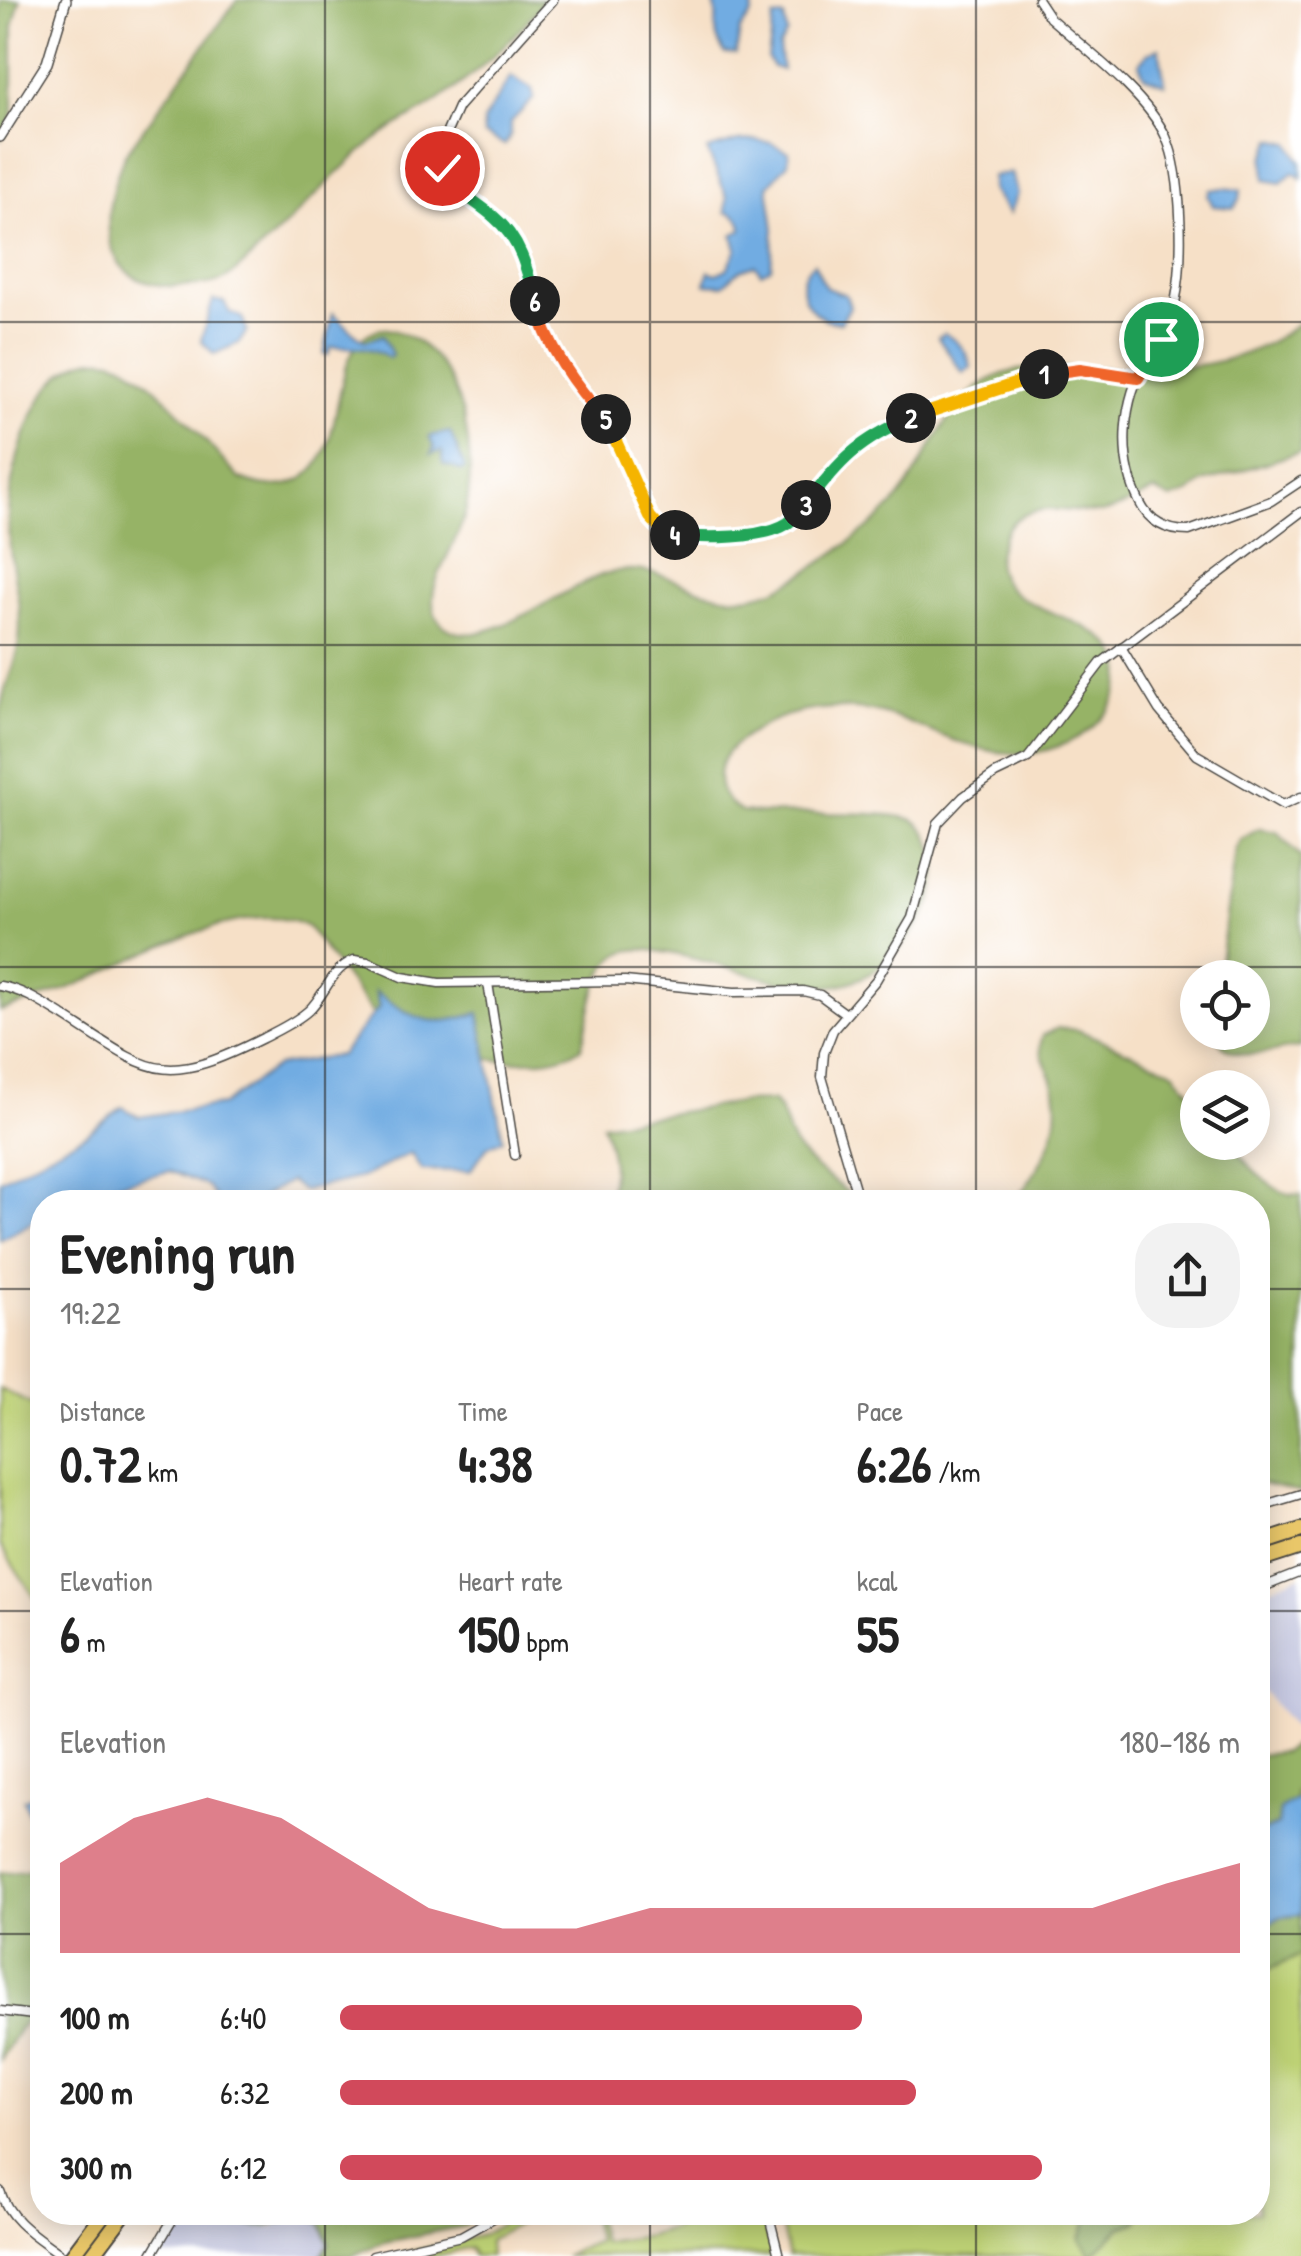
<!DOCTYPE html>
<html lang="en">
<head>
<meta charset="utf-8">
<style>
	:root { --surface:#fff; --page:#f2f2f2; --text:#222; --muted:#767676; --accent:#d1495b }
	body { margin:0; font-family:"Patrick Hand",sans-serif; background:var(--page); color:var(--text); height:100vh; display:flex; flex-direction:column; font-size:38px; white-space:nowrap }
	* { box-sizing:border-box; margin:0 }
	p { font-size:32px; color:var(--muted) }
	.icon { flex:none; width:55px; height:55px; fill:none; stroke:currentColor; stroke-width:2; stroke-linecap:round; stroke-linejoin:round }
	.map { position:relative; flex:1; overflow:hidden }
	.details { position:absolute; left:30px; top:1190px; width:1240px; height:1035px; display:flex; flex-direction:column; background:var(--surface); border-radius:40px; box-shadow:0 5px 25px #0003 }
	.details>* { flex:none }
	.controls { position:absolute; left:1180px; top:960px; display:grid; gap:20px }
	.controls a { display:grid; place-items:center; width:90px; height:90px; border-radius:50%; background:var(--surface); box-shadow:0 5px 25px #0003; font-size:50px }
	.pin { position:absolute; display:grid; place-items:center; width:85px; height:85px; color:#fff; margin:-42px; border:5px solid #fff; border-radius:50%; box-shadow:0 2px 10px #0007 }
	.km { position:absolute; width:50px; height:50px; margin:-25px; border-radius:50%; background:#222; color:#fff; font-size:28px; line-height:50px; text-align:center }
	.round { display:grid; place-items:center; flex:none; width:105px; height:105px; border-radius:40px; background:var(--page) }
	.overview { display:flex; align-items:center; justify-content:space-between; height:170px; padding:0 30px }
	h1 { font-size:55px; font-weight:700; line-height:75px }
	.metrics { display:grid; grid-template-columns:repeat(3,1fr); gap:15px; height:170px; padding:10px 30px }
	.metrics div { display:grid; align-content:center }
	.metrics b { font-size:50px; font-weight:700 }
	.metrics small { font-size:28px; font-weight:400 }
	.metrics p { font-size:28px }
	.chart { height:280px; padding:20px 30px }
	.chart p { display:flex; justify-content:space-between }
	.chart svg { width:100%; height:180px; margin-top:10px; fill:var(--accent); opacity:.7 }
	ul { padding:0 30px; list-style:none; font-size:32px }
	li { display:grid; grid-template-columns:160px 120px 1fr; align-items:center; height:75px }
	li i { height:25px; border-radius:12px; background:var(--accent) }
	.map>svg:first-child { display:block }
	.industrial { fill:#c0c2dd }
	.green { fill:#bdd175; stroke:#747e50; stroke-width:2.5 }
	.forest { fill:#96b366; stroke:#606f48; stroke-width:2.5 }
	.water { fill:#71ace2; stroke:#4e6c86; stroke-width:2.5 }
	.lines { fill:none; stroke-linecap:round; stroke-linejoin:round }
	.minor-casing { stroke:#494642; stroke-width:11 }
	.tertiary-casing { stroke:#494642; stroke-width:12 }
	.motorway-casing { stroke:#494642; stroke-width:18 }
	.minor { stroke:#fff; stroke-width:8 }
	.tertiary { stroke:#fff; stroke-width:9 }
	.motorway { stroke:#e9c769; stroke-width:14 }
	.split-1-casing { stroke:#fff; stroke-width:20 }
	.split-2-casing { stroke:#fff; stroke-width:20 }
	.split-3-casing { stroke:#fff; stroke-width:20 }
	.split-4-casing { stroke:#fff; stroke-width:20 }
	.split-5-casing { stroke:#fff; stroke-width:20 }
	.split-6-casing { stroke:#fff; stroke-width:20 }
	.split-7-casing { stroke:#fff; stroke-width:20 }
	.split-1 { stroke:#f0652b; stroke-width:12 }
	.split-2 { stroke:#f5b400; stroke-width:12 }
	.split-3 { stroke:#22a559; stroke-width:12 }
	.split-4 { stroke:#22a559; stroke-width:12 }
	.split-5 { stroke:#f5b400; stroke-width:12 }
	.split-6 { stroke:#f0652b; stroke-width:12 }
	.split-7 { stroke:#22a559; stroke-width:12 }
	.grid { fill:none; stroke:#2b2b2b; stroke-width:2.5; stroke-opacity:0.55 }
</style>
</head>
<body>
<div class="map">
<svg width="1301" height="2256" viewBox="0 0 1301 2256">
	<rect width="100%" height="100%" fill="#fff"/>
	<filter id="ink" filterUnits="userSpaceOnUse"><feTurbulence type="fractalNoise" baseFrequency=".01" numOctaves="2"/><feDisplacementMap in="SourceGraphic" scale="20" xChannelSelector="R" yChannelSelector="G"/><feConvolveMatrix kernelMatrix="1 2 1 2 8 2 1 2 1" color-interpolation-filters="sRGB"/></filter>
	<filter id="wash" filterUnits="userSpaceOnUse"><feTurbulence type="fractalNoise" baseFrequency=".0048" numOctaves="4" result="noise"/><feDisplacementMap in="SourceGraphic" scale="40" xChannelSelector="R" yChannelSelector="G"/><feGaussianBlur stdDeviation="2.25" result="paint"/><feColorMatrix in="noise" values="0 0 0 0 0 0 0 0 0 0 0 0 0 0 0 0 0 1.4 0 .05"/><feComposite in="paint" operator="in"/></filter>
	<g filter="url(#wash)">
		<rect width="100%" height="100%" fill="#f6e0c7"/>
		<g class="industrial">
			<path d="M 1301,1575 L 1301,1735 L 1258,1685 L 1258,1593 Z"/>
			<path d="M 189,2213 L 224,2213 L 240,2224 L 273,2228 L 302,2214 L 320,2223 L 329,2244 L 321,2256 L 159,2256 Z"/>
		</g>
		<g class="green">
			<path d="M 0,1389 L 31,1404 L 42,1403 L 42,1608 L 0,1545 Z"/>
			<path d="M 1301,1955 L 1301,2256 L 788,2256 L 779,2213 L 1090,2213 L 1080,2239 L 1092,2254 L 1121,2227 L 1138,2221 L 1138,2213 L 1258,2212 L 1258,1974 Z"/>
			<path d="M 521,2212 L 535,2213 L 489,2241 L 490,2256 L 474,2256 L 470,2247 L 435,2256 L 393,2256 L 483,2235 Z"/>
			<path d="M 591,2212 L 595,2213 L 602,2242 L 649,2236 L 706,2217 L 705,2213 L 761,2213 L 774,2256 L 564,2256 L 597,2241 Z"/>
		</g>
		<g class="forest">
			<path d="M 0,0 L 20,0 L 13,26 L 13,114 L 0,141 Z"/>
			<path d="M 237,0 L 544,0 C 519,35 474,76 439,100 C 415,117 390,127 368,146 C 329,178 296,218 257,252 C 248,260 238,271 228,277 C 213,286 192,286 176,286 C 94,286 101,213 124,156 Z"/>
			<path d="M 1301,321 L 1301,452 L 1204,482 L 1188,493 L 1171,499 L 1155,491 C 1139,497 1116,512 1099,513 C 1073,513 1041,502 1017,519 C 1006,527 1002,539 999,551 C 980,629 1163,604 1113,703 C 1101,727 1072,743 1047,750 C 997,763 945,737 900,719 C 855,702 795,704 754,731 C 740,740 723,751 720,769 C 716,789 725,802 742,812 C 777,816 894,808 915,821 C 928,829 934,847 936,860 C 938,882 934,900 923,918 C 849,1032 780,975 674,954 C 659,951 637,946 622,953 C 591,968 591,1020 581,1048 C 534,1076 444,1052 393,1041 L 308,927 C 249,894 137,959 81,983 C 55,994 27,1003 0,1011 C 0,912 0,812 0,714 C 1,689 17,665 19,640 C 24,600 7,560 8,519 C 9,466 40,345 112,360 C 148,368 211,449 239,478 C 255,485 268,488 285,485 C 348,474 327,377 361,339 C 366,334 374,331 381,328 C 461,338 480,449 465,514 C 458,541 434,573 433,598 C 432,615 440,627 456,632 C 493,645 570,583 608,573 C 676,555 710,627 790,582 C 819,565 871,529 893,505 C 930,464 944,394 1003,374 C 1027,366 1053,368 1078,368 C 1159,368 1234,377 1301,321 Z"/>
			<path d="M 1259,829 L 1277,832 L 1301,857 L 1301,1047 C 1275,1050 1227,1068 1215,1033 L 1252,1032 L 1252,978 L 1218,977 L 1235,850 L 1240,840 Z"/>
			<path d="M 1058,1028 L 1078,1030 L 1174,1071 L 1197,1100 L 1198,1142 L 1230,1143 C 1248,1163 1271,1197 1301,1195 L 1301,1493 L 1258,1483 L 1258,1202 L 1015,1202 C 1041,1165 1068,1126 1052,1079 C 1046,1062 1036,1053 1043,1035 Z"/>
			<path d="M 772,1101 C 787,1113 785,1135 798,1150 C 815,1171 839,1184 859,1202 L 608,1202 C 615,1173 613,1152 602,1124 L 743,1102 Z"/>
			<path d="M 1301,1741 L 1301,1788 L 1295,1791 L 1296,1799 L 1280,1809 L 1278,1825 L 1258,1833 L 1258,1755 L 1284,1752 Z"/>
			<path d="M 42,1868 L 42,2002 L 27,2017 L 0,2060 L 0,1873 Z"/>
			<path d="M 1301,1915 L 1301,1955 L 1258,1974 L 1258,1931 L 1280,1917 Z"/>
			<path d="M 224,2213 L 486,2213 L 464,2226 L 384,2242 L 351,2256 L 321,2256 L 329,2244 L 321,2223 L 302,2214 C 271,2228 254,2234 224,2213 Z"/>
			<path d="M 1090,2213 L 1138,2213 L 1138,2221 L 1121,2227 L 1092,2255 L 1080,2239 Z"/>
		</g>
		<g class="water">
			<path d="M 713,0 L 754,0 L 752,14 L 740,30 L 736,54 L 725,54 C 708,29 722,23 713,0 Z"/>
			<path d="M 784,17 L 787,33 L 779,47 L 782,70 L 773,67 L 768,59 L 774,18 Z"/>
			<path d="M 1159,48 L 1165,84 L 1144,76 L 1139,63 L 1148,53 Z"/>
			<path d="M 511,76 L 532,89 L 534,98 L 511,122 L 511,135 L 505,145 L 484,134 L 483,121 Z"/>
			<path d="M 1273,139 L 1290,143 L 1301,162 L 1301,178 L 1293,172 L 1281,183 L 1265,180 L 1264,158 Z"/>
			<path d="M 755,140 L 771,143 L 789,152 L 788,163 L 768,186 L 774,229 L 771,268 L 761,273 L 755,265 L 740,270 L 723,285 L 705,284 L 709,271 L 716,274 L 727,269 L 737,249 L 733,235 L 742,229 C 741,219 736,213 726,212 L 727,197 L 707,150 L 738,141 Z"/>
			<path d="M 1011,173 L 1017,194 L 1009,214 L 992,190 L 992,176 Z"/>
			<path d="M 1223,188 L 1241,190 L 1240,199 L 1234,208 L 1213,206 L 1208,196 L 1210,190 Z"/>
			<path d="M 814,263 L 826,288 L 846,295 L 850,307 L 841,322 C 811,324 787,284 814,263 Z"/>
			<path d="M 213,300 L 224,302 L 230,313 L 242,317 L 247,331 L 239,343 L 214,354 L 201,341 Z"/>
			<path d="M 333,313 C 345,323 352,334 366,341 L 383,335 L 392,355 L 389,358 C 372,345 351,347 331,347 L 328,355 L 324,354 Z"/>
			<path d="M 944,333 C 959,342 967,350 971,367 L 963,373 L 938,338 Z"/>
			<path d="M 450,432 L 465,468 L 462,471 L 443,464 L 442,451 L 431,454 L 434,448 L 429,436 Z"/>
			<path d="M 375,992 C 418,1020 427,1029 479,1013 L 503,1139 L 487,1147 L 470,1171 L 421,1170 L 411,1153 L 362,1177 L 302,1191 L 290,1181 L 253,1202 L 218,1202 L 207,1186 L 169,1171 L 90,1191 L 69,1202 L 42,1202 L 42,1217 L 0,1240 L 0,1180 L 87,1134 L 122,1107 L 139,1117 L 222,1105 L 277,1066 L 340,1055 L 379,1007 Z"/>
			<path d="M 42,1793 L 42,1830 L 34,1831 L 24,1799 Z"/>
			<path d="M 1296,1799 L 1301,1801 L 1301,1915 L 1280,1917 L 1258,1931 L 1258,1833 L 1278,1825 L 1280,1809 Z"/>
		</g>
	</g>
	<g filter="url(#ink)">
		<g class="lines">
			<defs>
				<g id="minor">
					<path d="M 553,0 L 458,107 L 443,141 L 442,168 L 454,187 L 497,219 L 517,244 L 539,317 L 577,390 L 611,428 L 650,517 C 677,553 740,536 777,527 C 809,515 821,477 846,455 C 881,424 928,413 972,398 C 1006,386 1039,371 1076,369 C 1097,368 1118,375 1138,378"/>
					<path d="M 1038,0 L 1050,18 C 1085,49 1147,95 1166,137 C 1183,176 1184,262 1175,303 C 1170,324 1158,339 1148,357 C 1122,401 1117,457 1140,503 C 1150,523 1167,531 1189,531 L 1271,501 L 1301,481"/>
					<path d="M 1121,647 L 1159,710 L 1197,755 L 1283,805 L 1301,797"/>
					<path d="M 488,983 L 515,1155"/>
					<path d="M 0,986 C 23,990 42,1003 62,1015 C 153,1074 161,1089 263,1038 C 278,1030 296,1022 309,1010 C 326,994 330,970 354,960 L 368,962 L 402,977 L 439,983 L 625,981 L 734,992 L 803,991 L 820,995 L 846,1014"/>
					<path d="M 859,1202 L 822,1077 L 824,1053 L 833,1030 L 876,980 L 912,918 L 938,823 L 963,797 L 995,774 L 1028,758 L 1101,663 L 1301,512"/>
					<path d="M 1258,1507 L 1301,1494"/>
					<path d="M 1258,1589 L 1301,1572"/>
					<path d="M 0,2011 L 42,2016"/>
					<path d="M 0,2191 C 10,2223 38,2237 63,2256"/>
					<path d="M 768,2212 L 779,2256"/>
					<path d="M 151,2256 L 177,2212"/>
					<path d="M 373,2256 L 461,2236 L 504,2212"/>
				</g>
				<path id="tertiary" d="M 0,137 L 47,63 L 66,0"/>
				<g id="motorway">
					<path d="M 1258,1544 L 1301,1530"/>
					<path d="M 1258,1561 L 1301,1547"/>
					<path d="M 72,2256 L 105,2212"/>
					<path d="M 92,2256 L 125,2212"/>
				</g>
			</defs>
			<use href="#minor" class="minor-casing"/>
			<use href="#tertiary" class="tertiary-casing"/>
			<use href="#motorway" class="motorway-casing"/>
			<use href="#minor" class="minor"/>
			<use href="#tertiary" class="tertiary"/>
			<use href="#motorway" class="motorway"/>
		</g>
	</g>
	<g class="lines" filter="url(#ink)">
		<defs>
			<path id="split-1" d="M 1044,374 L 1080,369 L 1138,378 L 1161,339"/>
			<path id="split-2" d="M 911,418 L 1044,374"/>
			<path id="split-3" d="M 806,505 C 839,461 859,440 911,418"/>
			<path id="split-4" d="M 675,535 C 703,539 764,539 788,523 C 795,518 801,511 806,505"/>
			<path id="split-5" d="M 606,419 L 650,517 L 661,529 L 675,535"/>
			<path id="split-6" d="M 535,301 C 546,345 575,387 606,419"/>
			<path id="split-7" d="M 442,168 C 454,192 475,200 494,217 C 520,239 527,268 535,301"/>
		</defs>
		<use href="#split-1" class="split-1-casing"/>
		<use href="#split-2" class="split-2-casing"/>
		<use href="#split-3" class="split-3-casing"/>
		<use href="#split-4" class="split-4-casing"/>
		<use href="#split-5" class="split-5-casing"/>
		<use href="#split-6" class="split-6-casing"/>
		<use href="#split-7" class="split-7-casing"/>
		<use href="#split-1" class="split-1"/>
		<use href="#split-2" class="split-2"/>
		<use href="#split-3" class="split-3"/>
		<use href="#split-4" class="split-4"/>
		<use href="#split-5" class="split-5"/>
		<use href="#split-6" class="split-6"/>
		<use href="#split-7" class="split-7"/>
	</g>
	<path class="grid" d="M 325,0 L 325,1202M 650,0 L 650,1202M 976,0 L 976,1202M 0,322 L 1301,322M 0,645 L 1301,645M 0,967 L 1301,967M 0,1289 L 42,1289M 1258,1289 L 1301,1289M 0,1611 L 42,1611M 1258,1611 L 1301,1611M 0,1934 L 42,1934M 1258,1934 L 1301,1934M 325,2212 L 325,2256M 650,2212 L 650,2256M 976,2212 L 976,2256"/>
</svg>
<div class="controls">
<a><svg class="icon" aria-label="locate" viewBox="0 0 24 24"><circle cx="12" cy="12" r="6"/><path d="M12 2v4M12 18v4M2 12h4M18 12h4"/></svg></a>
<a><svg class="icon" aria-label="layers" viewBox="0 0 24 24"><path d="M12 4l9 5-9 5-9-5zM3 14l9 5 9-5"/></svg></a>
</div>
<div class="pin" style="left:1161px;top:339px;background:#1e9e55"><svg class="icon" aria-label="arrive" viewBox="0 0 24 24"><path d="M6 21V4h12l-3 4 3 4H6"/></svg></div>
<div class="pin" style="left:442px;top:168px;background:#d93025"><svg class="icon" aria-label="check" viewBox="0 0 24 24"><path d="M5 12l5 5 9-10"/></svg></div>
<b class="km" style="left:1044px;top:374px">1</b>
<b class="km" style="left:911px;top:418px">2</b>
<b class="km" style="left:806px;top:505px">3</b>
<b class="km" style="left:675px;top:535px">4</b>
<b class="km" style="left:606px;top:419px">5</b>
<b class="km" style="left:535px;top:301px">6</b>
<section class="details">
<div class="overview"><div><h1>Evening run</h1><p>19:22</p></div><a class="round"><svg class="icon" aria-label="share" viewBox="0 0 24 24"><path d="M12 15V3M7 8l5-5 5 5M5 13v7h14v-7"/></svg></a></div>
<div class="metrics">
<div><p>Distance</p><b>0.72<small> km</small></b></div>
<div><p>Time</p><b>4:38</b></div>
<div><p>Pace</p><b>6:26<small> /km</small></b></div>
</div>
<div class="metrics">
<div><p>Elevation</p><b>6<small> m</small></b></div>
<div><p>Heart rate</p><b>150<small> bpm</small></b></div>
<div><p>kcal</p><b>55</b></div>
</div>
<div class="chart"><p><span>Elevation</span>180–186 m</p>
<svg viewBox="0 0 160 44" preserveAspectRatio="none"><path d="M0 44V22L10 11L20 6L30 11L40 22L50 33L60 38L70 38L80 33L90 33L100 33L110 33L120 33L130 33L140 33L150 27L160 22V44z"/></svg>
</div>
<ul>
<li><b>100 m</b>6:40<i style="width:58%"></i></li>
<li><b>200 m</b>6:32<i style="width:64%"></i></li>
<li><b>300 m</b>6:12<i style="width:78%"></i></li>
</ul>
</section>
</div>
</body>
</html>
